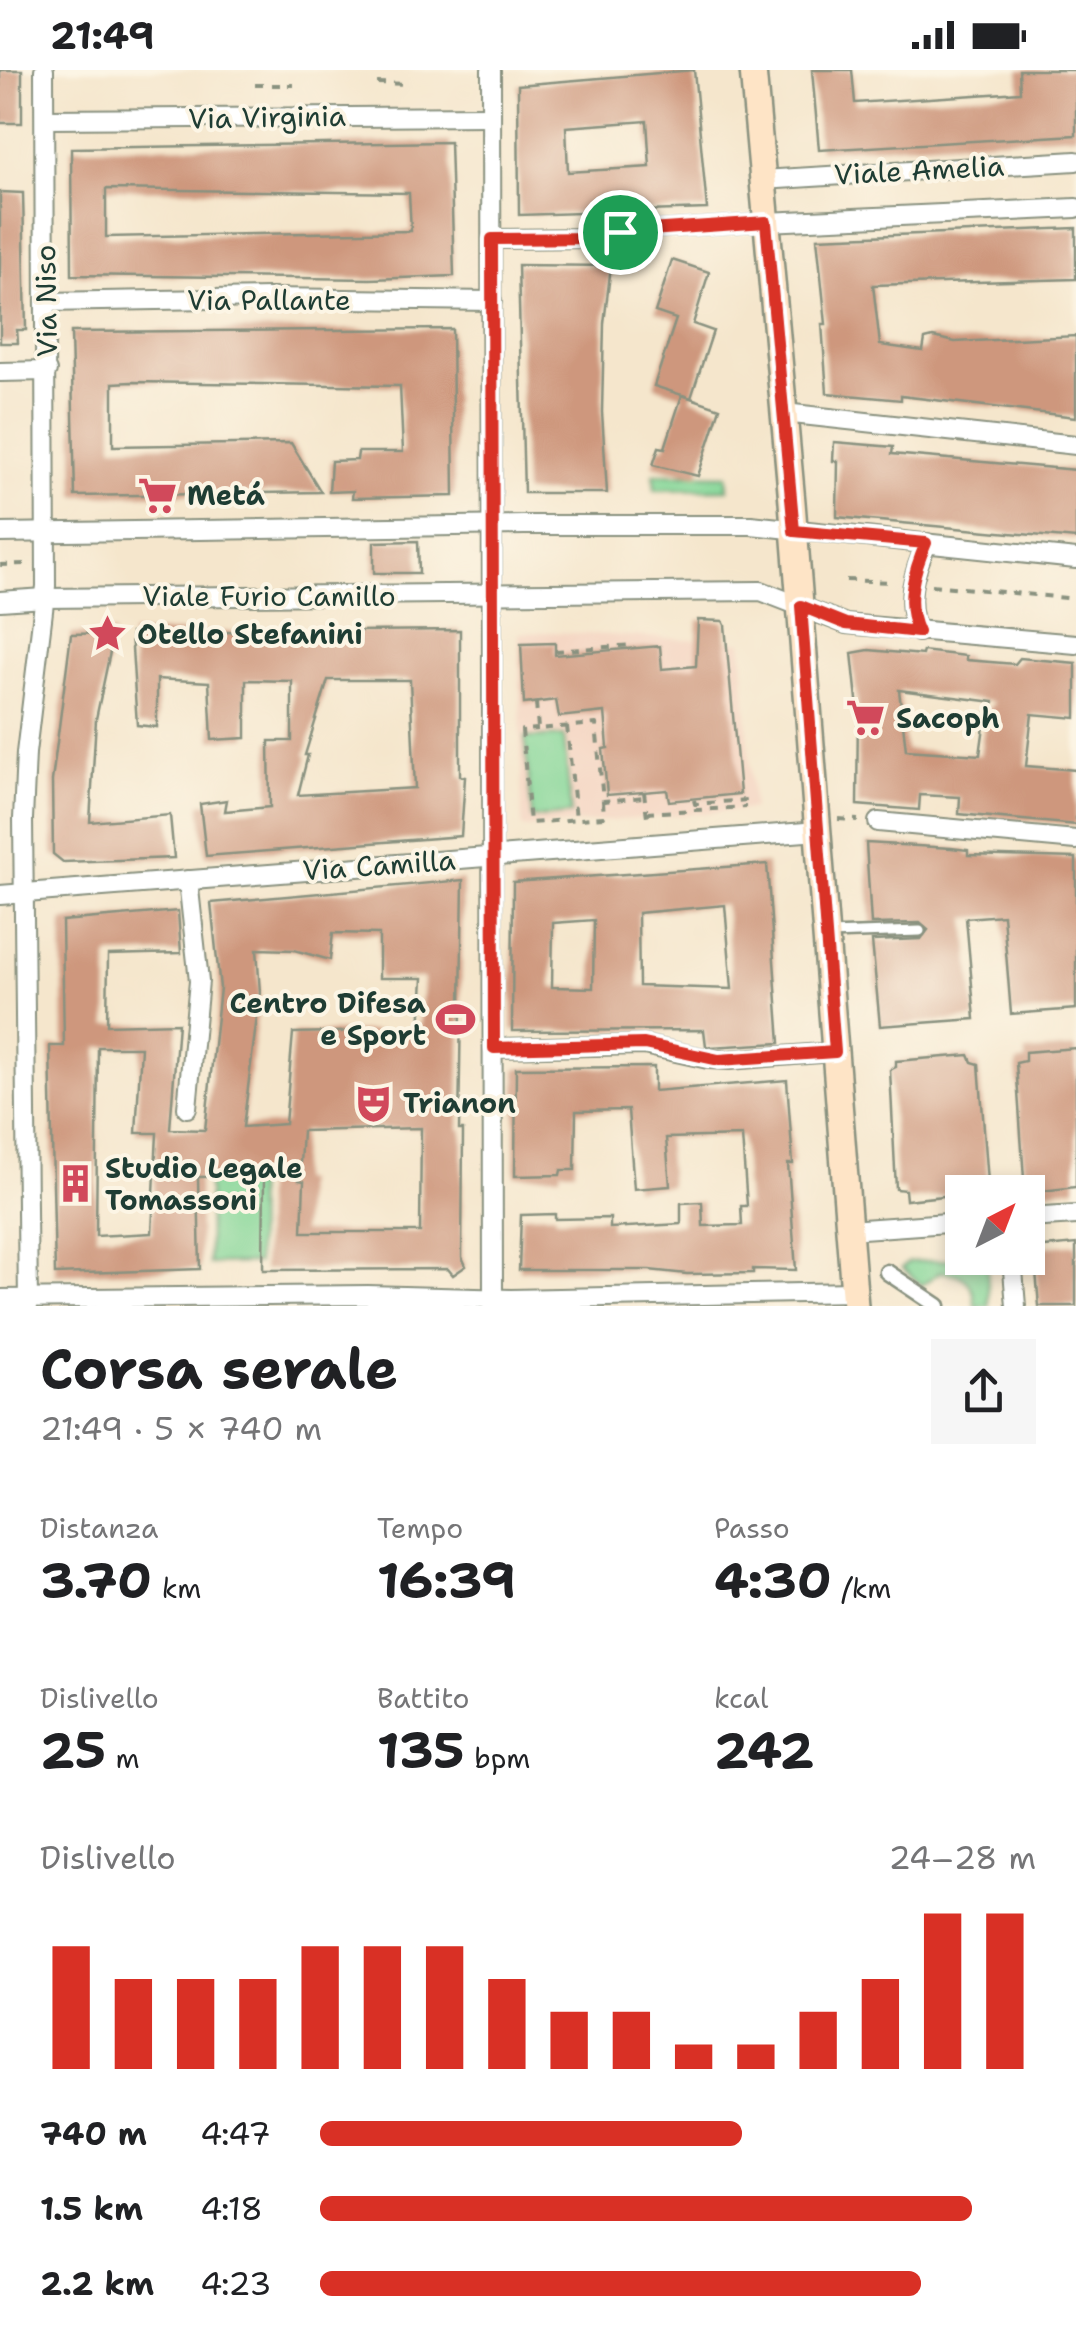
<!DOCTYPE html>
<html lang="it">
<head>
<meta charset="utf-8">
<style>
	:root { --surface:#fff; --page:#f6f6f6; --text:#202124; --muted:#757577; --accent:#d93025 }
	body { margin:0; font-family:"Shantell Sans",sans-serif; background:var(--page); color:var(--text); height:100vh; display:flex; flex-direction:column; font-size:38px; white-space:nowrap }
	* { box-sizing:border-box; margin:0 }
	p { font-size:32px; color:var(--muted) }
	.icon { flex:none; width:55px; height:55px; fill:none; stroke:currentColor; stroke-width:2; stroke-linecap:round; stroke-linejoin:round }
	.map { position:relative; height:1236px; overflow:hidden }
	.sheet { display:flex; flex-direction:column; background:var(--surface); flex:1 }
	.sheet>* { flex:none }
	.needle { width:65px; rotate:42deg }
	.fabs { position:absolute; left:945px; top:1105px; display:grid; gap:20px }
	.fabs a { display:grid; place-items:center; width:100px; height:100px; border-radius:0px; background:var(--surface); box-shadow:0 5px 15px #0003; font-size:50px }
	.pin { position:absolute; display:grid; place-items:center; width:85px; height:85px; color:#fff; margin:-42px; border:5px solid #fff; border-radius:50%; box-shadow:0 2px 10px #0007 }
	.round { display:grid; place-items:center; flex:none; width:105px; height:105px; border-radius:0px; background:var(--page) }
	.overview { display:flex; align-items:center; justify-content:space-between; height:170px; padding:0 40px }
	h1 { font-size:55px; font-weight:700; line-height:75px }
	.stats { display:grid; grid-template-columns:repeat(3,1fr); gap:15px; height:170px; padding:10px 40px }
	.stats div { display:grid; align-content:center }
	.stats b { font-size:50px; font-weight:700 }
	.stats small { font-size:28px; font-weight:400 }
	.stats p { font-size:28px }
	.chart { height:280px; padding:20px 40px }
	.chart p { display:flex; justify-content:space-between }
	.chart svg { width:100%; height:180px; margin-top:10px; stroke:var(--accent); stroke-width:6 }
	ul { padding:0 40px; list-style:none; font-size:32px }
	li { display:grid; grid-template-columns:160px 120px 1fr; align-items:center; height:75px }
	li i { height:25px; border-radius:12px; background:var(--accent) }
	.status { display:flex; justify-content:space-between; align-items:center; height:70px; padding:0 50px; background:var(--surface); direction:ltr }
	.status svg { height:28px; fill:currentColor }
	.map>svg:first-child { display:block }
	.built { fill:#f4d3c0 }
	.green { fill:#84d697; stroke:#528a66; stroke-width:2.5 }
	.building { fill:#ce977d; fill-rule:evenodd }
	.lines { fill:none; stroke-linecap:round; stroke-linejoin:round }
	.service-casing { stroke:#8a9280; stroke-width:14 }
	.pedestrian-casing { stroke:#8a9280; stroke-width:19 }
	.minor-casing { stroke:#8a9280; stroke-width:22 }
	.secondary-casing { stroke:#8a9280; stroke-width:30 }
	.path { stroke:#8a9280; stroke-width:4; stroke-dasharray:8 8; stroke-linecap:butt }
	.service { stroke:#fff; stroke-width:9 }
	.pedestrian { stroke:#fff; stroke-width:14 }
	.minor { stroke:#fff; stroke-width:18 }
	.secondary { stroke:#fee4c6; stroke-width:25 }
	.route-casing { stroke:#fff; stroke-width:20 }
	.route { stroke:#d93025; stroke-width:12 }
	.labels { text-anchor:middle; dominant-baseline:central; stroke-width:8; stroke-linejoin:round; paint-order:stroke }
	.street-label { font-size:28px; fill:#1f3d34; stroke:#fcf5e5 }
	.poi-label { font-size:28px; font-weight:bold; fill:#1f3d34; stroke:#fcf5e5; text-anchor:start }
</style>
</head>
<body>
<div class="status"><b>21:49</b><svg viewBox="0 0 49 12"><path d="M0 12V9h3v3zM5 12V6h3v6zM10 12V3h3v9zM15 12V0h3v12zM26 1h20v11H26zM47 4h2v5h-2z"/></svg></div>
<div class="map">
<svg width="1076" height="1236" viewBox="0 0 1076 1236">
	<rect width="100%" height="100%" fill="#fcf5e5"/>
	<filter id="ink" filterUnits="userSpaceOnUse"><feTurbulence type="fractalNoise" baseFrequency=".01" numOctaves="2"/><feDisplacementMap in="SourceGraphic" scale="20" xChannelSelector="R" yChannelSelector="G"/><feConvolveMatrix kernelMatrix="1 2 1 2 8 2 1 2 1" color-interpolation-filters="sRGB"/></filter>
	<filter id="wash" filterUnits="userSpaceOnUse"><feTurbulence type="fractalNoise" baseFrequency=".0048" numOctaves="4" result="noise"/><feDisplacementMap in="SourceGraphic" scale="40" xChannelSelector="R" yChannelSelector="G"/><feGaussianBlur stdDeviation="2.25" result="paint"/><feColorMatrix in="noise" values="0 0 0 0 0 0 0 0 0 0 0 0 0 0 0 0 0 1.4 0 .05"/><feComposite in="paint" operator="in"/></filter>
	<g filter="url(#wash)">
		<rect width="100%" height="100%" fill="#f5e6cc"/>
		<path class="built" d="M 550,562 L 742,572 L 753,739 L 522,758 L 519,563 Z"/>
		<g class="green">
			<path d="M 654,404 L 727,405 L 728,419 L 655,420 Z"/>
			<path d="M 564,666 L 571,744 L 532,748 L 525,668 Z"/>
			<path d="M 208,1108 L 256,1108 L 257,1193 L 209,1194 Z"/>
			<path d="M 982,1188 L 987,1195 L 989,1236 L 975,1236 C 976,1213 962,1202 940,1202 L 922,1215 L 902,1198 L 909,1192 Z"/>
		</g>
		<g id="blocks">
			<g class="building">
				<rect x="0" y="0" width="22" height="53"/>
				<path d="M 694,0 L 707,139 L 519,145 L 518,15 ZM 647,51 L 650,97 L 568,102 L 566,57 Z"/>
				<path d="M 812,0 L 852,0 L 855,33 L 1020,22 L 1019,0 L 1076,0 L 1076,65 L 819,80 Z"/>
				<path d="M 450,72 L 454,206 L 370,209 L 72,205 L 71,78 ZM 106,119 L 409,123 L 411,161 L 106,167 Z"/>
				<path d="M 0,122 L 23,123 L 26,260 L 17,260 L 18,273 L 0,273 Z"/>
				<path d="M 1076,158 L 1076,209 L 873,215 L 880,275 L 923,281 L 925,269 L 933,267 L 955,272 L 1076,266 L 1076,347 L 901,326 L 901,330 L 827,323 L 822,254 L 826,254 L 817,168 Z"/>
				<path d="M 672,190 L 709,202 L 693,254 L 713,261 L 691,328 L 654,316 L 676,249 L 655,242 Z"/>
				<path d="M 518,195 L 611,196 L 604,253 L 602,342 L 607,423 L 524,423 Z"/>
				<path d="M 452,259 L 454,426 L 352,428 L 353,421 L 329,422 L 331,391 L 357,390 L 358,382 L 403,382 L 400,316 L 132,312 L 113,313 L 113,376 L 291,373 L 321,422 L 75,426 L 71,262 Z"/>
				<path d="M 682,325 L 720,338 L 698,406 L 653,395 L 659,377 L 665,378 Z"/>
				<path d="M 834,372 L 893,377 L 892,384 L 1076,400 L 1076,469 L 837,447 L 838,391 L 833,391 Z"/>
				<path d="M 418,471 L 419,503 L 374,503 L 374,472 Z"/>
				<path d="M 698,550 L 723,551 L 725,555 L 740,724 L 669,731 L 667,720 L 607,725 L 603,679 L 608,678 L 605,642 L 559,647 L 556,630 L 524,634 L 521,574 L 555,573 L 555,585 L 660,576 L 662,599 L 696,596 Z"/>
				<path d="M 460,560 L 460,706 L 465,707 L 461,766 L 206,786 L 200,734 L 227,730 L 225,741 L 270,737 L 269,671 L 292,671 L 292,611 L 246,610 L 246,668 L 212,670 L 209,612 L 157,609 L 157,657 L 137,655 L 131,563 ZM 328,610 L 410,610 L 415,718 L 298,725 L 308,685 L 305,685 Z"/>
				<path d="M 114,563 L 96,649 L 90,752 L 170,745 L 174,788 L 63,792 L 53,784 L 52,711 L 71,564 Z"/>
				<path d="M 869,580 L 922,585 L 923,581 L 966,586 L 966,590 L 1015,594 L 1020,588 L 1076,593 L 1076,648 L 1032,644 L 1026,696 L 1076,700 L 1076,755 L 959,744 L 960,727 L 920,725 L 919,740 L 857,735 L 858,639 L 852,583 ZM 899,620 L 994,632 L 986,642 L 980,685 L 906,680 Z"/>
				<path d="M 866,773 L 951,778 L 968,780 L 968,785 L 1076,788 L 1076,939 L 1011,944 L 1003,845 L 966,848 L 975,949 L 880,956 L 872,871 L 921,869 L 928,860 L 920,853 L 871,854 Z"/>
				<path d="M 767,794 L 780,973 L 710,977 L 706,976 L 704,960 L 512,961 L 513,812 ZM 725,835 L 732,919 L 639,916 L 638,843 ZM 594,850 L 593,918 L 552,917 L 553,853 Z"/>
				<path d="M 463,810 L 459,1060 L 463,1060 L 462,1187 L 466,1196 L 453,1205 L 448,1199 L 263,1200 L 264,1106 L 198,1107 L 200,1199 L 55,1204 L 50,976 L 64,976 L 62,851 L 178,841 L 181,883 L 108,885 L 107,955 L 178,953 L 170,1059 L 205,1060 L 220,918 L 211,833 ZM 333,863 L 379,864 L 379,908 L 423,908 L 420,960 L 293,963 L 285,1054 L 243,1057 L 260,923 L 257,879 L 294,880 L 330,890 ZM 98,977 L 141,977 L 136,1063 L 157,1063 L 152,1163 L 96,1166 ZM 421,1058 L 420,1162 L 302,1162 L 304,1111 L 299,1110 L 302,1061 Z"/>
				<path d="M 1076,978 L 1076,1117 L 1033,1122 L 1033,1113 L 1024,1109 L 1016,993 L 1025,991 L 1025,982 Z"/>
				<path d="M 969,985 L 972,992 L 979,994 L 988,1112 L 981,1114 L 980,1122 L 906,1130 L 905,1120 L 896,1119 L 890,1000 L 896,997 L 896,991 Z"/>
				<path d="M 654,997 L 654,1021 L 787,1010 L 793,1094 L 788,1094 L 796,1200 L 753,1199 L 753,1203 L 687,1204 L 649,1200 L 519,1200 L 521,1145 L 555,1144 L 555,1149 L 610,1148 L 610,1158 L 681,1154 L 681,1133 L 702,1132 L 703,1156 L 742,1155 L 741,1136 L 747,1136 L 742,1066 L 666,1068 L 670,1116 L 634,1119 L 628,1040 L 576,1041 L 575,1100 L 561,1100 L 560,1105 L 515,1106 L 516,998 Z"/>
				<path d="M 1076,1174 L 1076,1236 L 1039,1236 L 1034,1178 Z"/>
			</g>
		</g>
	</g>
	<g filter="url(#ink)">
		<use href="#blocks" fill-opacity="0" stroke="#8a9280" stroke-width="2.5"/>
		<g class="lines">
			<defs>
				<path id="service" d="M 828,864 L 920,861"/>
				<g id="pedestrian">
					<path d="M 595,168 L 620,162 L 766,152"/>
					<path d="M 887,1202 L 938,1236"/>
				</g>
				<g id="minor">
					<path d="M 491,0 L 493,1236"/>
					<path d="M 45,49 L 490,46"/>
					<path d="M 762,110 L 1076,91"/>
					<path d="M 766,152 L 1076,138"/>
					<path d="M 492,169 L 595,168"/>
					<path d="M 46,232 L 269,228 L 492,231"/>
					<path d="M 0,302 L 47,301"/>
					<path d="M 784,343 L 1076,375"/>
					<path d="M 0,463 L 524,455 L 751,455 L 1076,489"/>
					<path d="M 0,531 L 45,528 L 761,521 L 846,554 L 1076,574"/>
					<path d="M 918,562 C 904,532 914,501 927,473"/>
					<path d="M 878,752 L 1076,770"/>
					<path d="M 0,825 L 818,761"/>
					<path d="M 494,978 L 644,975 L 708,989 L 729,990 L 835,982"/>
					<path d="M 187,1038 L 199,911 L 188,810"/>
					<path d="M 1028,1148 L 1076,1145"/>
					<path d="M 848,1160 L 962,1152"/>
					<path d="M 1012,1188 L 1016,1236"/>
					<path d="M 0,1229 L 368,1225 L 511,1229 L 853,1222"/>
					<path d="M 28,1236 L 23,749 L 26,683 L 46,516 L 44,0"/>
				</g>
				<path id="secondary" d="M 753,0 L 792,432 L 855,1236"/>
			</defs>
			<use href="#service" class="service-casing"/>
			<use href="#pedestrian" class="pedestrian-casing"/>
			<use href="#minor" class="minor-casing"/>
			<use href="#secondary" class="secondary-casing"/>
			<g class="path">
				<path d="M 377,13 L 408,14"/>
				<path d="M 255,15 L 263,15"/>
				<path d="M 272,15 L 294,15"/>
				<path d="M 0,495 L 25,494"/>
				<path d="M 846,510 L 891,512"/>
				<path d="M 931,515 L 1076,529"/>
				<path d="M 555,581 L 633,575 L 634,578"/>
				<path d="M 536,633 L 538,659 L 596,654 L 603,731 L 645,727"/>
				<path d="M 567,656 L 576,749"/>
				<path d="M 538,659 L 522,660 L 530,753 L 604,747 L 603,731"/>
				<path d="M 644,722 L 647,747"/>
				<path d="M 694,730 L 695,734 L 747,730"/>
				<path d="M 646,743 L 746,737"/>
				<path d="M 838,749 L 858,750"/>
			</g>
			<use href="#service" class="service"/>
			<use href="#pedestrian" class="pedestrian"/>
			<use href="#minor" class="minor"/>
			<use href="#secondary" class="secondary"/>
		</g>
	</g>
	<g class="lines" filter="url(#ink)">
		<defs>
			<path id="route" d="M 766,152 L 794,461 L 926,473 C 914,501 904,533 918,562 L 846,554 L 801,536 L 835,982 L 719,990 L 644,974 L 494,978 L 492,169 L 596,168 L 620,162 Z"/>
		</defs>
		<use href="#route" class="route-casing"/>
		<use href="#route" class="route"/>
	</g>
	<defs>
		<symbol id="supermarket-bare" viewBox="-9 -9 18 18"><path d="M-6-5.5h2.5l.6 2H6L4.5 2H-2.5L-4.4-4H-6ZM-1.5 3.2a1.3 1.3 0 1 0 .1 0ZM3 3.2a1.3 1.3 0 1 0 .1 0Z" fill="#d1495b" stroke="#fcf5e5" stroke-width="2.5" paint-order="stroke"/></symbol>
		<symbol id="sight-bare" viewBox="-9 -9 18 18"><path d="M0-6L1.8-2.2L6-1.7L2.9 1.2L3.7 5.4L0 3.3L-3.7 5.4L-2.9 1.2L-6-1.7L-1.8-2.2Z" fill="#d1495b" stroke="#fcf5e5" stroke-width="2.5" paint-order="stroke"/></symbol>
		<symbol id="stadium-bare" viewBox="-9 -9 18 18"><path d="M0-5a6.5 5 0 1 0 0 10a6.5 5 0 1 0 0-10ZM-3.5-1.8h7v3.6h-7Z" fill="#d1495b" stroke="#fcf5e5" stroke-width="2.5" paint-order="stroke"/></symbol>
		<symbol id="theatre-bare" viewBox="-9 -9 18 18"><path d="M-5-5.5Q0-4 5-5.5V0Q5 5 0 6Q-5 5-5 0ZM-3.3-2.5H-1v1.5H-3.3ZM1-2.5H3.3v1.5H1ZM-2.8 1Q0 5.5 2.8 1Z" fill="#d1495b" stroke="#fcf5e5" stroke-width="2.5" paint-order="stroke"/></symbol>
		<symbol id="building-bare" viewBox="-9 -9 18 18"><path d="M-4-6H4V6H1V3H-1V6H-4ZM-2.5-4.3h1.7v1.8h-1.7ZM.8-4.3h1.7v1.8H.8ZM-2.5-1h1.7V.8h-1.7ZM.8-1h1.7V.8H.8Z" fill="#d1495b" stroke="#fcf5e5" stroke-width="2.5" paint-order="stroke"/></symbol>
	</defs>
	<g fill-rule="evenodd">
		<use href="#supermarket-bare" x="130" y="398" width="55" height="55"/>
		<use href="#sight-bare" x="80" y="536" width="55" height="55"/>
		<use href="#supermarket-bare" x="838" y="620" width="55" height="55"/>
		<use href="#stadium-bare" x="428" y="922" width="55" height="55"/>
		<use href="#theatre-bare" x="346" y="1006" width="55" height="55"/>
		<use href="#building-bare" x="48" y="1086" width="55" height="55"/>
	</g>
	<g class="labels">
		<g class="street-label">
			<text transform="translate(267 47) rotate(-1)">Via Virginia</text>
			<text transform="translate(919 100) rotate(-3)">Viale Amelia</text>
			<text x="269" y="230">Via Pallante</text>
			<text transform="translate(46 231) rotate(-91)">Via Niso</text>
			<text x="269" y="526">Viale Furio Camillo</text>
			<text transform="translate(379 795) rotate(-4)">Via Camilla</text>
		</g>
		<g class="poi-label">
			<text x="187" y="425">Metá</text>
			<text x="137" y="564">Otello Stefanini</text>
			<text x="896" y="648">Sacoph</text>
			<text x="426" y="933" text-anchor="end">Centro Difesa<tspan x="426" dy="32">e Sport</tspan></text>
			<text x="403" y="1033">Trianon</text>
			<text x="105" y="1098">Studio Legale<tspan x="105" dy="32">Tomassoni</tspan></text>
		</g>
	</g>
</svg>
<div class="fabs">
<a><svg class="needle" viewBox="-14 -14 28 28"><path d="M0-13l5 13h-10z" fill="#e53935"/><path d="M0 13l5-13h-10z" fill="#757577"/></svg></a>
</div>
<div class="pin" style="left:620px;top:162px;background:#1e9e55"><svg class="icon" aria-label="arrive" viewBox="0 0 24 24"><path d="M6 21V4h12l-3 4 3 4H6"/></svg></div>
</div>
<section class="sheet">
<div class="overview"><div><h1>Corsa serale</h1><p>21:49 · 5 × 740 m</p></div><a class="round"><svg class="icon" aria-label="share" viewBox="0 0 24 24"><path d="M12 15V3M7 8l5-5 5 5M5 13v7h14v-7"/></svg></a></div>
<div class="stats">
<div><p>Distanza</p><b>3.70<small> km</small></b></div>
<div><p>Tempo</p><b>16:39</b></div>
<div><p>Passo</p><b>4:30<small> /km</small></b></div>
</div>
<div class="stats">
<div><p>Dislivello</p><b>25<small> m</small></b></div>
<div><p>Battito</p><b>135<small> bpm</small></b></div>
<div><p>kcal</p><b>242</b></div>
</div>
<div class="chart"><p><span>Dislivello</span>24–28 m</p>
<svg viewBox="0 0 160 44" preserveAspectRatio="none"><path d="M5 44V14M15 44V22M25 44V22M35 44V22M45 44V14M55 44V14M65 44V14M75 44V22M85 44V30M95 44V30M105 44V38M115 44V38M125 44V30M135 44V22M145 44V6M155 44V6"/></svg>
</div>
<ul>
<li><b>740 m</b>4:47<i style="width:59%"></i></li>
<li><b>1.5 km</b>4:18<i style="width:91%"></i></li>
<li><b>2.2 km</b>4:23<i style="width:84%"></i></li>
</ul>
</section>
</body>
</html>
